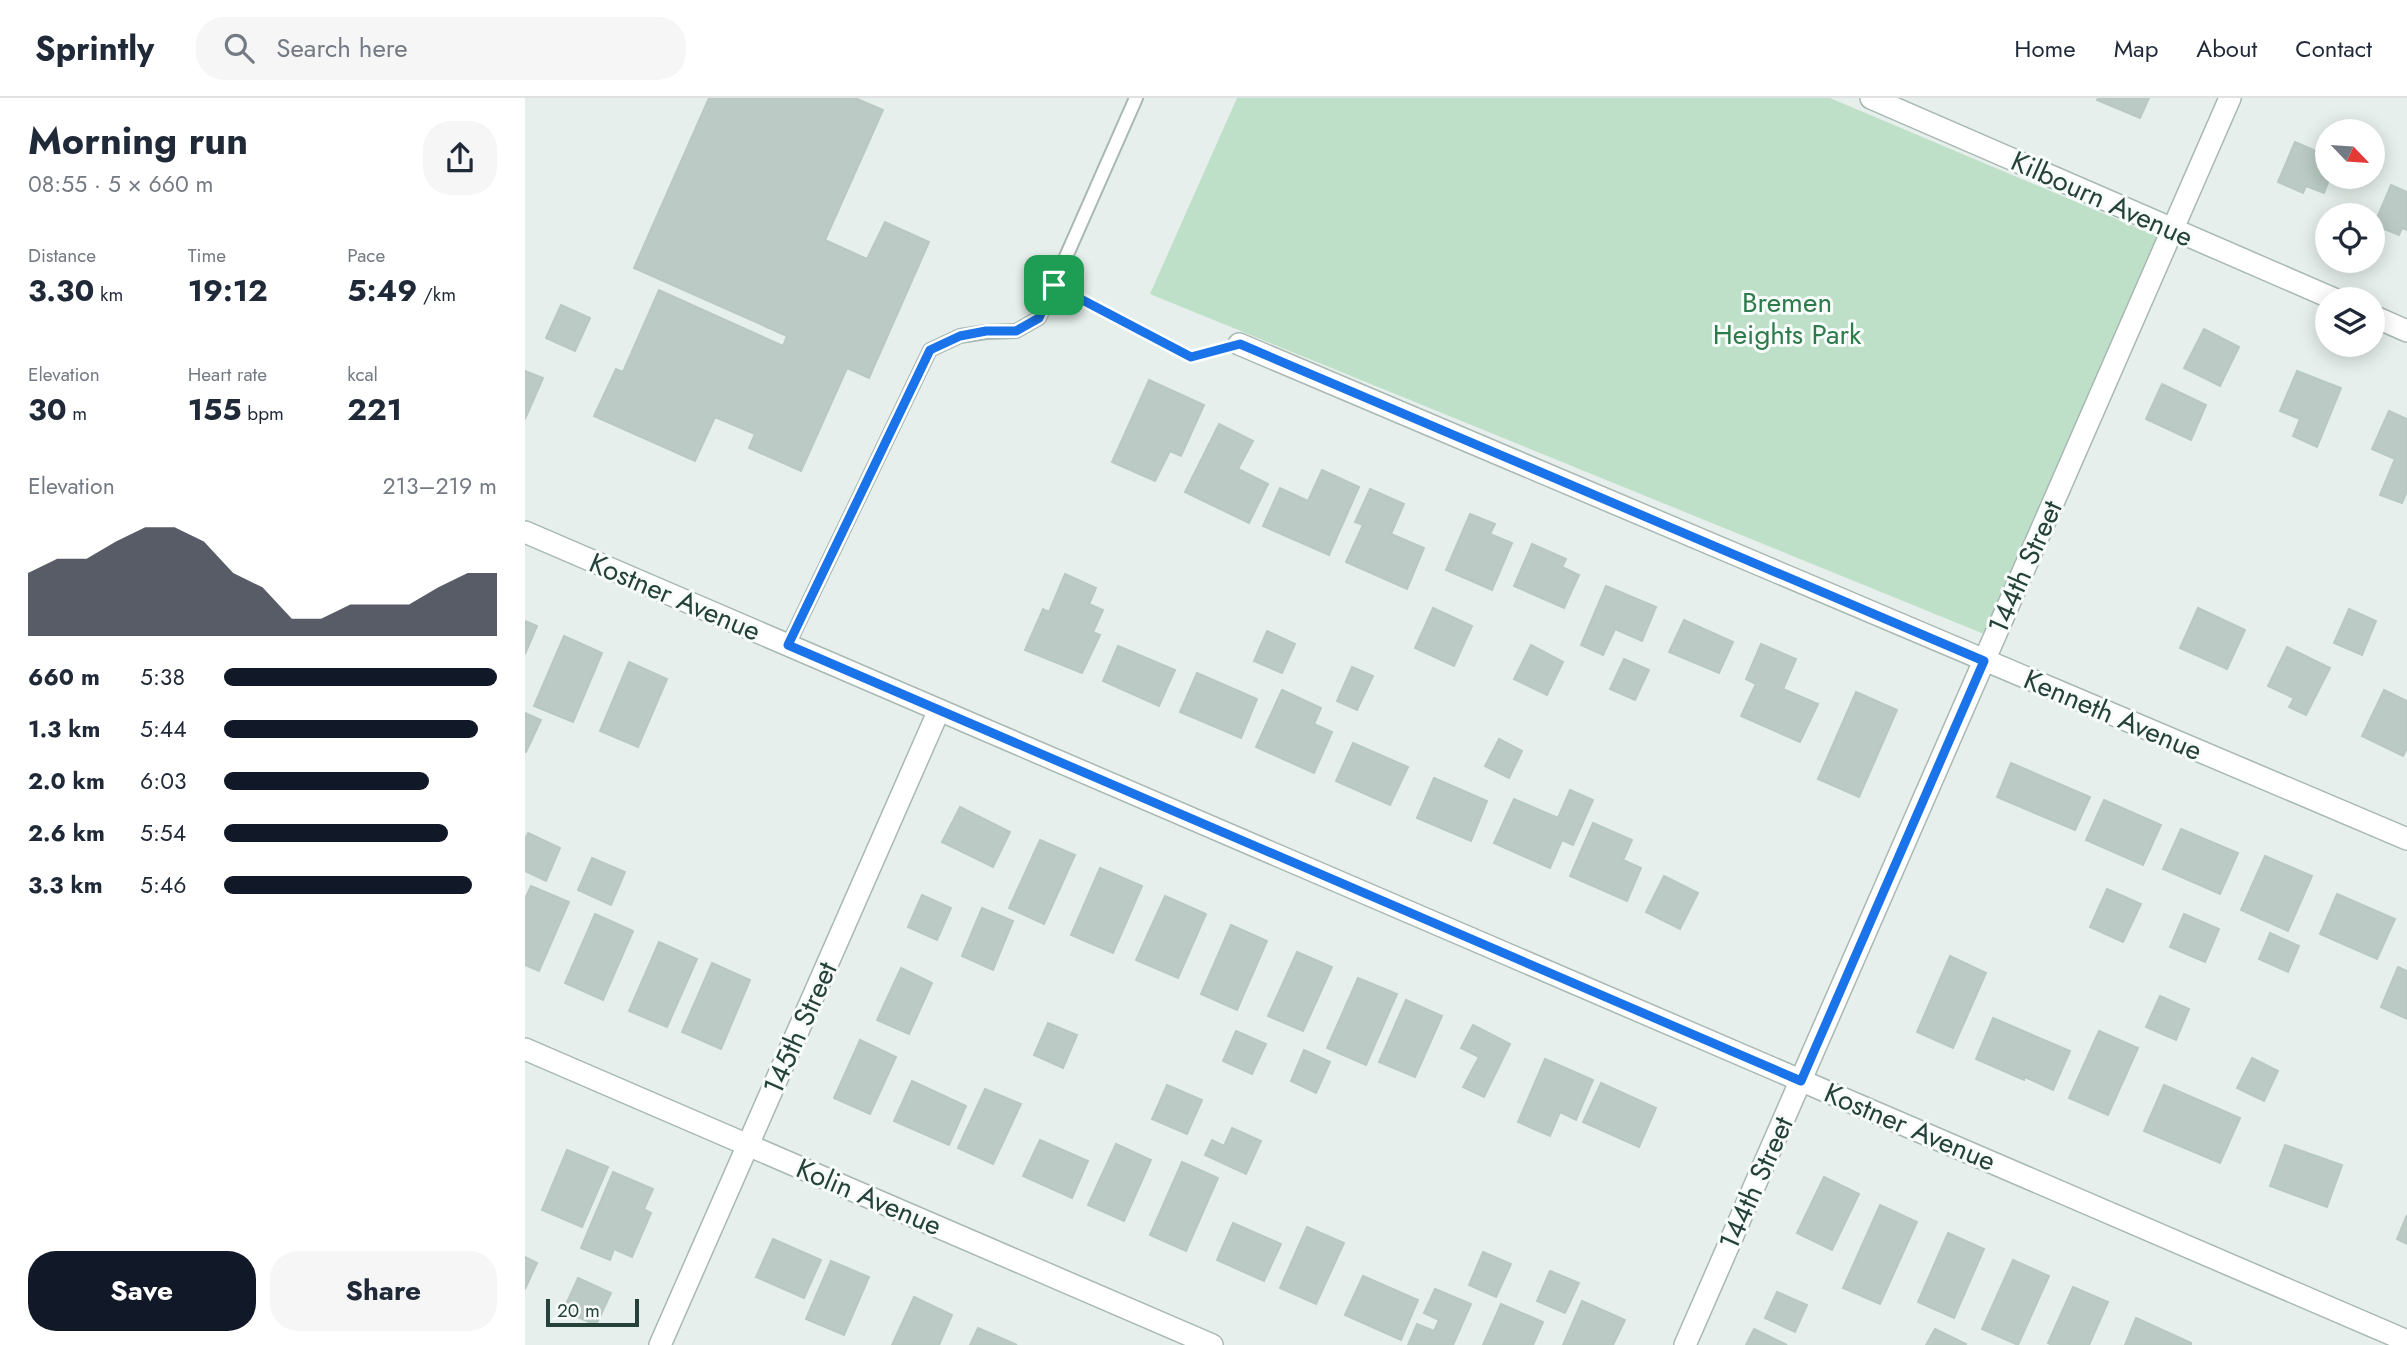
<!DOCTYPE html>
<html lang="en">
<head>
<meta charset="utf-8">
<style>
	:root { --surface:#fff; --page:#f6f6f7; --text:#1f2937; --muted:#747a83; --line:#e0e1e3; --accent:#111827 }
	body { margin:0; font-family:Jost,sans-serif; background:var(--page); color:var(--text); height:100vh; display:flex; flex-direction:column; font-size:26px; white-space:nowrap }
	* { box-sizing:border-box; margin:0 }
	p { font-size:23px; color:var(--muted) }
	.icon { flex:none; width:38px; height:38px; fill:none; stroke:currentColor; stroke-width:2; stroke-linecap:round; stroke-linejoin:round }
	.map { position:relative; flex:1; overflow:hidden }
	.drawer { display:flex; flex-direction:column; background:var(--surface); width:525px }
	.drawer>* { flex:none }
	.needle { width:46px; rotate:115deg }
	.tools { position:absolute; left:1790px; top:21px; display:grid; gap:14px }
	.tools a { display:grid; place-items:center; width:70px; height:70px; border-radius:50%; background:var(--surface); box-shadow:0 4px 18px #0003; font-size:35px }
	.scale { position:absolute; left:21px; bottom:18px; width:93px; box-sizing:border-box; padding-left:7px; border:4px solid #24423a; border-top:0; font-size:19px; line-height:24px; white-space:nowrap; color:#24423a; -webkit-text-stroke:5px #f7fbf9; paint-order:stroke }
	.pin { position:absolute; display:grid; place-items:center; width:60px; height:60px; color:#fff; margin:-30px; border-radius:14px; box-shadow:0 4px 10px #0006 }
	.round { display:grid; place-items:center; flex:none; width:74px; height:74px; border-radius:28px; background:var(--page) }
	.headline { display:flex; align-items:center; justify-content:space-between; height:119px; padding:0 28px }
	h1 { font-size:38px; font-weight:700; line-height:52px }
	.figures { display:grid; grid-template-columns:repeat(3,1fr); gap:10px; height:119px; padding:7px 28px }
	.figures div { display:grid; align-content:center }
	.figures b { font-size:30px; font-weight:700 }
	.figures small { font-size:19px; font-weight:400 }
	.figures p { font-size:19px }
	.chart { height:196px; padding:14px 28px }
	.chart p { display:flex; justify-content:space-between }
	.chart svg { width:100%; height:126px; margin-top:7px; fill:var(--accent); opacity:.7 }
	.cta { display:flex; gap:14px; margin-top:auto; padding:14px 28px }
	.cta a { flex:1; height:80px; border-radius:28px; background:var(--accent); color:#fff; font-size:28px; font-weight:700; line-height:80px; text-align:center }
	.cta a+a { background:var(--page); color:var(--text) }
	ul { padding:0 28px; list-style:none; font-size:23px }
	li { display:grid; grid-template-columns:112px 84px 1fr; align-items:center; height:52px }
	li i { height:18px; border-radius:9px; background:var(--accent) }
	header { display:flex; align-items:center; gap:42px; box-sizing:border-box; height:98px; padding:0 35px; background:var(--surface); border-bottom:2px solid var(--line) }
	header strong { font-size:33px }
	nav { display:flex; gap:38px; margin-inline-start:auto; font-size:24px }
	.search { width:490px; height:63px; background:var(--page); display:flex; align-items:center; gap:18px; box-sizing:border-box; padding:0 24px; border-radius:28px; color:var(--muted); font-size:26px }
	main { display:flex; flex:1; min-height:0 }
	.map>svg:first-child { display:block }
	.green { fill:#bfe0c8 }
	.building { fill:#bbcac4; stroke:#b8c9c2; stroke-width:2 }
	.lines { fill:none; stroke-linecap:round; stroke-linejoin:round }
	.lane-casing { stroke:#a8b8b2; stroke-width:16 }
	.street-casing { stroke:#a8b8b2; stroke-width:24 }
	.path { stroke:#86b3a5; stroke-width:4.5; stroke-dasharray:3.5 5; stroke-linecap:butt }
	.lane { stroke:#fff; stroke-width:12 }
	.street { stroke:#fff; stroke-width:21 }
	.route-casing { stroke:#fff; stroke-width:14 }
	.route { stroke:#1a73e8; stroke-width:9 }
	.labels { text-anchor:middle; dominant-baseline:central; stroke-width:6; stroke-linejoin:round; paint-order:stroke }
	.street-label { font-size:28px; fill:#24423a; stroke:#f7fbf9 }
	.park-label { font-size:28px; fill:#2d7a4b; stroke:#f7fbf9 }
</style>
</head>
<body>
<header>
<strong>Sprintly</strong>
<div class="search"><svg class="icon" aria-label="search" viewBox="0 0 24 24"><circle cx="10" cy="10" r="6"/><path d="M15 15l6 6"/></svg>Search here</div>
<nav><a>Home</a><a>Map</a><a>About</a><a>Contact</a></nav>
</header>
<main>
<section class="drawer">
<div class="headline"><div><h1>Morning run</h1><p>08:55 · 5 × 660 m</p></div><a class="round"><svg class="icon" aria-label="share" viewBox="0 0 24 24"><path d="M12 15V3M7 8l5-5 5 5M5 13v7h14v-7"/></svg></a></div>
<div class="figures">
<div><p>Distance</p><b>3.30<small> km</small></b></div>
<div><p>Time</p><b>19:12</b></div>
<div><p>Pace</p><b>5:49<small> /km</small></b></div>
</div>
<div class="figures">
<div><p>Elevation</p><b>30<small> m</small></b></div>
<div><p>Heart rate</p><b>155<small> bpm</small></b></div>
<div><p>kcal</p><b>221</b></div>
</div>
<div class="chart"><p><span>Elevation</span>213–219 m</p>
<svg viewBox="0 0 160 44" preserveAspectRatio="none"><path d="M0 44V22L10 17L20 17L30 11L40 6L50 6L60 11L70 22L80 27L90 38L100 38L110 33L120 33L130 33L140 27L150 22L160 22V44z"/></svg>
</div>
<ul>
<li><b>660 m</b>5:38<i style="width:100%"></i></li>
<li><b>1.3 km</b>5:44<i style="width:93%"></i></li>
<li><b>2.0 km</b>6:03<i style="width:75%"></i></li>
<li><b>2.6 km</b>5:54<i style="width:82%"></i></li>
<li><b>3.3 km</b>5:46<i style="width:91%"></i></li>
</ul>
<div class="cta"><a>Save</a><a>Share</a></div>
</section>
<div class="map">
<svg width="1882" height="1247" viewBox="0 0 1882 1247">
	<rect width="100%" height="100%" fill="#e6efeb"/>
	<path class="green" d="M 712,0 L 1305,0 L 1634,139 L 1459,536 L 625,196 Z"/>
	<g class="building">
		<path d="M 184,0 L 330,0 L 358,12 L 300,142 L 342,161 L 360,124 L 404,144 L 344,280 L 322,270 L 276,373 L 224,350 L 230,336 L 190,319 L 170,363 L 69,318 L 91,271 L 98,274 L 134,192 L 258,248 L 262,238 L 109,170 Z"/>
		<path d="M 1573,0 L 1624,0 L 1615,20 L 1572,2 Z"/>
		<path d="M 1770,44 L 1802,58 L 1802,79 L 1805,79 L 1799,95 L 1781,88 L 1778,95 L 1753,84 Z"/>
		<path d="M 1866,87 L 1882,94 L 1882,132 L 1877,130 L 1874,137 L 1849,127 Z"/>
		<path d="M 36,207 L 65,220 L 50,253 L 21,240 Z"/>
		<path d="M 1679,231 L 1714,249 L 1695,288 L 1659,270 Z"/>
		<path d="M 0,273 L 18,280 L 0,321 Z"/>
		<path d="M 1772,273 L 1816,290 L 1792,349 L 1768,338 L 1775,321 L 1755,313 Z"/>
		<path d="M 624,282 L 679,307 L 656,358 L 645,353 L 630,383 L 587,364 Z"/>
		<path d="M 1637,286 L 1681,307 L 1666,342 L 1621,321 Z"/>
		<path d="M 1864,313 L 1882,321 L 1882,393 L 1877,405 L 1855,397 L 1870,361 L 1847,351 Z"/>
		<path d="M 694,326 L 728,343 L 713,371 L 743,386 L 724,425 L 660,394 Z"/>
		<path d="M 797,372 L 834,389 L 804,457 L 738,428 L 755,390 L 783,403 Z"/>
		<path d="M 845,391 L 879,406 L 866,436 L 899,450 L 882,491 L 821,464 L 838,427 L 830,424 Z"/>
		<path d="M 945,416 L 970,426 L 965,436 L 987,445 L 967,492 L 921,472 Z"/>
		<path d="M 1007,446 L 1041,461 L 1037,469 L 1054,477 L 1039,510 L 989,488 Z"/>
		<path d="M 540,476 L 571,490 L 564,506 L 578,512 L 568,534 L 575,537 L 557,575 L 500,552 L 518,511 L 524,514 Z"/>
		<path d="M 1081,488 L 1131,509 L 1117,543 L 1090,531 L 1078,557 L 1056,547 Z"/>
		<path d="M 908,510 L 947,528 L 929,568 L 890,550 Z"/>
		<path d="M 1673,510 L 1720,532 L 1702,571 L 1655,550 Z"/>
		<path d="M 1824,511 L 1851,523 L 1837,557 L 1809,545 Z"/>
		<path d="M 1159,522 L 1208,544 L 1194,575 L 1144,554 Z"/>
		<path d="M 0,523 L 12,528 L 0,556 Z"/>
		<path d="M 742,533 L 770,546 L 757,575 L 729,563 Z"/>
		<path d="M 39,538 L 77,555 L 48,624 L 9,608 Z"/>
		<path d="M 1236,546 L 1271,561 L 1258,591 L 1293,606 L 1275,644 L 1216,618 L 1231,586 L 1221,581 Z"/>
		<path d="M 1006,547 L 1038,564 L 1022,597 L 989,581 Z"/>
		<path d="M 593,548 L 650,572 L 634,608 L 578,583 Z"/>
		<path d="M 1762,549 L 1805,570 L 1781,617 L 1764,609 L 1769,600 L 1743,588 Z"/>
		<path d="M 1099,561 L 1124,572 L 1110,602 L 1085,591 Z"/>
		<path d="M 104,564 L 142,581 L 113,649 L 75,633 Z"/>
		<path d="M 827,569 L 848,578 L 832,612 L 812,603 Z"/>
		<path d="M 672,575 L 732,601 L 716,640 L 655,614 Z"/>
		<path d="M 757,592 L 796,610 L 789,626 L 807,634 L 789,675 L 731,649 Z"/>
		<path d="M 1859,592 L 1882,603 L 1882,650 L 1878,658 L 1837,638 Z"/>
		<path d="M 1331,594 L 1372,612 L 1334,699 L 1293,681 Z"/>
		<path d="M 0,615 L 16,622 L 1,654 L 0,654 Z"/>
		<path d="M 974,641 L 997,653 L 984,680 L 960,668 Z"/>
		<path d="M 828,645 L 883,669 L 865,707 L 811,683 Z"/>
		<path d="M 1486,665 L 1565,699 L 1550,732 L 1472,699 Z"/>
		<path d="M 909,680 L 962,703 L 946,743 L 892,720 Z"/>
		<path d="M 1045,692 L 1068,702 L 1048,747 L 1037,742 L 1025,770 L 969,745 L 989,701 L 1033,720 Z"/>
		<path d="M 1579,702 L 1636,727 L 1618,767 L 1561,742 Z"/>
		<path d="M 435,709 L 485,734 L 468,769 L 417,744 Z"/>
		<path d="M 1068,725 L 1107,742 L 1098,762 L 1116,770 L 1102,803 L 1045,778 Z"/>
		<path d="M 1656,731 L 1713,755 L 1695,796 L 1638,771 Z"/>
		<path d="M 3,735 L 35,750 L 21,783 L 0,773 L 0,741 Z"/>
		<path d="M 515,742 L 550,757 L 519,826 L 484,810 Z"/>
		<path d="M 1740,758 L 1787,778 L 1763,833 L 1716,812 Z"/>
		<path d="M 67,760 L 100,774 L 86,807 L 53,792 Z"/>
		<path d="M 575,770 L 617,788 L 588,855 L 546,837 Z"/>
		<path d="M 1139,778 L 1173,795 L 1155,831 L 1121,814 Z"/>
		<path d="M 6,788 L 44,804 L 14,873 L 0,867 L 0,801 Z"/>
		<path d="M 1582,791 L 1616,806 L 1598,844 L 1565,829 Z"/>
		<path d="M 1812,796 L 1870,821 L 1852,861 L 1795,836 Z"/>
		<path d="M 397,797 L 426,810 L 412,842 L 383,829 Z"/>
		<path d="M 640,798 L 681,816 L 653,880 L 611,862 Z"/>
		<path d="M 457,810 L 488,823 L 468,872 L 437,858 Z"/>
		<path d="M 70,816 L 108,833 L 78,902 L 40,885 Z"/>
		<path d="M 1659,816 L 1694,831 L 1680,864 L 1645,849 Z"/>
		<path d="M 706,827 L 742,843 L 712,912 L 676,896 Z"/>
		<path d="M 1745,835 L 1774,848 L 1763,874 L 1734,861 Z"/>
		<path d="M 134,844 L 172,861 L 142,929 L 104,913 Z"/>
		<path d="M 772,854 L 807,869 L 778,933 L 743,918 Z"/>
		<path d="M 1425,858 L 1461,875 L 1428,950 L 1392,934 Z"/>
		<path d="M 187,865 L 225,882 L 196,951 L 157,934 Z"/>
		<path d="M 1873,869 L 1882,873 L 1882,921 L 1856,909 Z"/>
		<path d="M 376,870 L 407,885 L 384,936 L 352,922 Z"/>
		<path d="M 833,880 L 872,896 L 841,967 L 802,950 Z"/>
		<path d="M 1635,898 L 1664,911 L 1651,942 L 1621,929 Z"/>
		<path d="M 881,902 L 917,918 L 890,979 L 854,964 Z"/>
		<path d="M 1468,920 L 1545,953 L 1528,992 L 1500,979 L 1499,982 L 1451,961 Z"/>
		<path d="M 523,925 L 552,937 L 538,970 L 509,957 Z"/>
		<path d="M 948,927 L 985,946 L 959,999 L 938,989 L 954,959 L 936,950 Z"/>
		<path d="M 711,933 L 741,946 L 727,976 L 698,963 Z"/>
		<path d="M 1574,933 L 1613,950 L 1583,1017 L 1544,1000 Z"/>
		<path d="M 335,942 L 371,959 L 345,1016 L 309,1000 Z"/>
		<path d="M 779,952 L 805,964 L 791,995 L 766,983 Z"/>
		<path d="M 1727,960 L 1753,973 L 1739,1003 L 1712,990 Z"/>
		<path d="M 1020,961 L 1068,982 L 1051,1022 L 1035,1014 L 1025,1038 L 993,1024 Z"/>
		<path d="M 387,983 L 441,1008 L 424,1047 L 369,1023 Z"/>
		<path d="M 1076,985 L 1131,1010 L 1114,1049 L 1058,1024 Z"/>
		<path d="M 642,987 L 677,1002 L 662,1036 L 627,1021 Z"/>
		<path d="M 1639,987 L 1715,1020 L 1695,1065 L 1619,1033 Z"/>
		<path d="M 460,991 L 496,1006 L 468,1066 L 433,1050 Z"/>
		<path d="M 707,1030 L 736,1043 L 721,1076 L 680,1057 L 687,1042 L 699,1048 Z"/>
		<path d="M 515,1042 L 563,1063 L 547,1100 L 498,1078 Z"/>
		<path d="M 591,1046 L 626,1062 L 599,1123 L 563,1107 Z"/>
		<path d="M 1760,1047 L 1817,1067 L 1802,1109 L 1745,1088 Z"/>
		<path d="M 42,1052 L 83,1069 L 57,1129 L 17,1112 Z"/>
		<path d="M 657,1064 L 693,1080 L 661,1153 L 625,1137 Z"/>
		<path d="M 88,1074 L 128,1091 L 119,1111 L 126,1115 L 107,1159 L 89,1151 L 85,1162 L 56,1150 Z"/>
		<path d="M 1299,1079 L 1334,1096 L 1307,1152 L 1272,1135 Z"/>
		<path d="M 1355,1107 L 1392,1124 L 1355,1206 L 1318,1190 Z"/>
		<path d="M 1882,1117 L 1882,1146 L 1872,1141 Z"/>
		<path d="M 708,1125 L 756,1146 L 739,1183 L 692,1162 Z"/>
		<path d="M 782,1129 L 819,1145 L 791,1206 L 755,1190 Z"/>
		<path d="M 1423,1135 L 1459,1151 L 1429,1220 L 1393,1204 Z"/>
		<path d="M 248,1141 L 296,1162 L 279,1200 L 231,1179 Z"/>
		<path d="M 958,1154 L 986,1166 L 971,1199 L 944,1187 Z"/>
		<path d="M 0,1159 L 12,1165 L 0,1191 Z"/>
		<path d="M 1488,1162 L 1524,1178 L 1493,1247 L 1457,1231 Z"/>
		<path d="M 306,1163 L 344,1179 L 319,1237 L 281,1221 Z"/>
		<path d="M 1025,1173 L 1054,1185 L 1040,1215 L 1012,1203 Z"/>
		<path d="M 838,1178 L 893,1202 L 876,1242 L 820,1217 Z"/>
		<path d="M 53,1180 L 86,1195 L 71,1227 L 38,1213 Z"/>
		<path d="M 1548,1189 L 1583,1204 L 1564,1247 L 1527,1247 L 1523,1245 Z"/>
		<path d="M 910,1191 L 946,1206 L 928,1247 L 883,1247 L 892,1226 L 909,1233 L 914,1222 L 899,1215 Z"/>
		<path d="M 1252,1194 L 1282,1207 L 1270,1234 L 1240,1220 Z"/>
		<path d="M 389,1199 L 427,1217 L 414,1247 L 367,1247 Z"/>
		<path d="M 1057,1203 L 1100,1222 L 1088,1247 L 1038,1247 Z"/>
		<path d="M 976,1206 L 1018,1224 L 1008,1247 L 958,1247 Z"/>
		<path d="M 1611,1220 L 1666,1245 L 1666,1247 L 1600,1247 Z"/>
		<path d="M 453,1230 L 492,1247 L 445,1247 Z"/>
		<path d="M 1229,1231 L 1262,1247 L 1221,1247 Z"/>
		<path d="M 1410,1231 L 1441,1246 L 1440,1247 L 1401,1247 Z"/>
	</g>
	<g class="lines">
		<defs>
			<path id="lane" d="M 263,547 L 405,252 L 435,238 L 461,234 L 491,233 L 514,220 L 611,0"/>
			<g id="street">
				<path d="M 1346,0 L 1809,201"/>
				<path d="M 1848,218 L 1882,233"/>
				<path d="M 714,246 L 1882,741"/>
				<path d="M 0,434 L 1882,1243"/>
				<path d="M 0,951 L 687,1247"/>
				<path d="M 135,1247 L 414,612"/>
				<path d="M 1160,1247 L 1705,0"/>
			</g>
		</defs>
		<use href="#lane" class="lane-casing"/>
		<use href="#street" class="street-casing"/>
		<path class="path" d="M 547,196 L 666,259 L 690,253"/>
		<use href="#lane" class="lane"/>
		<use href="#street" class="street"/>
	</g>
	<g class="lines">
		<defs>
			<path id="route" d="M 529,187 L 666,259 L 715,246 L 1459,563 L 1276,983 L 263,547 L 405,252 L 435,238 L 461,233 L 491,233 L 514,220 Z"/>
		</defs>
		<use href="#route" class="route-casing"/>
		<use href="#route" class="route"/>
	</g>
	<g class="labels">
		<g class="street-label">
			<text transform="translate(1577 101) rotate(24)">Kilbourn Avenue</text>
			<text transform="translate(1500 469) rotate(-66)">144th Street</text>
			<text transform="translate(150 499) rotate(23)">Kostner Avenue</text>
			<text transform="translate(1588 617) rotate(23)">Kenneth Avenue</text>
			<text transform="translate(275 930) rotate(-66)">145th Street</text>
			<text transform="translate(1385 1029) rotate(23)">Kostner Avenue</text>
			<text transform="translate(1231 1085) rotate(-66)">144th Street</text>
			<text transform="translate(344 1099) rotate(23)">Kolin Avenue</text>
		</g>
		<g class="park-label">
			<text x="1262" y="204">Bremen<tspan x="1262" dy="32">Heights Park</tspan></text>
		</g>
	</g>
</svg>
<div class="tools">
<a><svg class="needle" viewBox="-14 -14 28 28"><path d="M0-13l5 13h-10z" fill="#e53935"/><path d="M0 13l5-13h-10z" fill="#747a83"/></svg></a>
<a><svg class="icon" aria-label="locate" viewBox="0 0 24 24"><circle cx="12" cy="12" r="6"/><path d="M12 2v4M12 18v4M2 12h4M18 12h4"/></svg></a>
<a><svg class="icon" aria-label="layers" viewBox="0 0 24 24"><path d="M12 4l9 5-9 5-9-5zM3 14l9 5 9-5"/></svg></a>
</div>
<div class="scale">20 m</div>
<div class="pin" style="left:529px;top:187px;background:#1e9e55"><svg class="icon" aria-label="arrive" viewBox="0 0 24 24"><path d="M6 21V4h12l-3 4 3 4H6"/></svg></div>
</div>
</main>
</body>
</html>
